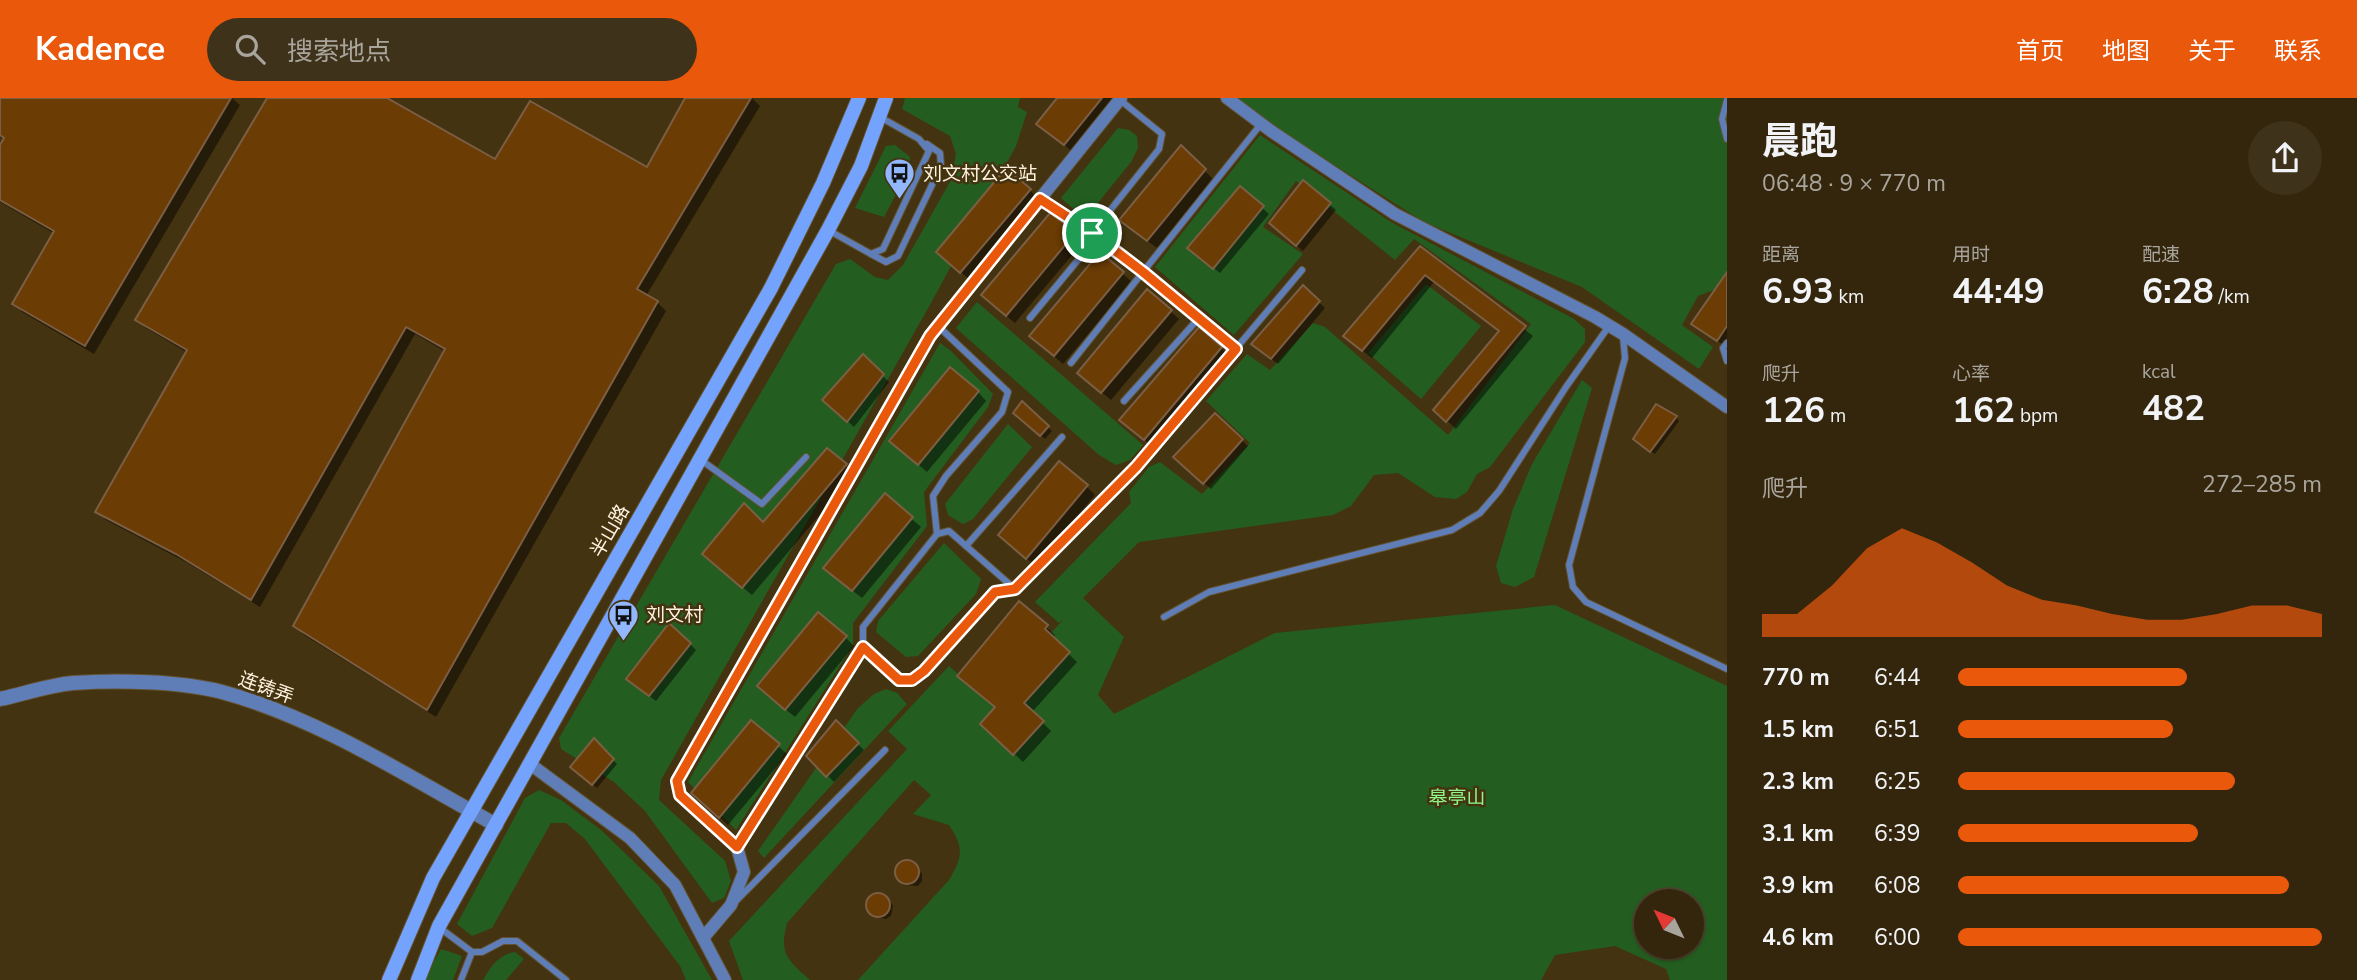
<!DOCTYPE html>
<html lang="zh">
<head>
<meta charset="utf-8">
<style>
	:root { --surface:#33260c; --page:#3e321a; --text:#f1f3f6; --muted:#a9a59d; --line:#4e432d; --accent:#ea580c }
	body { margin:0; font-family:"Nunito Sans","Noto Sans SC",sans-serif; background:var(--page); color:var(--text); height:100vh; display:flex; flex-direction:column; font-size:26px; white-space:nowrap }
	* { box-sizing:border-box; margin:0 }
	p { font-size:23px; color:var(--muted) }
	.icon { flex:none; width:38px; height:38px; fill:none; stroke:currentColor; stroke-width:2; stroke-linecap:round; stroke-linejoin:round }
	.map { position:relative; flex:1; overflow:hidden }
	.panel { display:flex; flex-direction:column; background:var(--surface); width:630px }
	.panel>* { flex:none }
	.needle { width:46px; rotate:313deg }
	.fabs { position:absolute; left:1634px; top:791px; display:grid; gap:14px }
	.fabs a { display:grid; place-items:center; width:70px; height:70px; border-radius:50%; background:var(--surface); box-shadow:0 2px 5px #0004,0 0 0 2px var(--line); font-size:35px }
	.pin { position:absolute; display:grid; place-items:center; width:60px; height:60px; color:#fff; margin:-30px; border:4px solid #fff; border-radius:50%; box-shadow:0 2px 7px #0007 }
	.round { display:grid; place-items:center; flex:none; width:74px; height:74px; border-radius:37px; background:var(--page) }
	.summary { display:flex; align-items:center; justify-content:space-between; height:119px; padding:0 35px }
	h1 { font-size:38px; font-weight:700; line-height:52px }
	.stats { display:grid; grid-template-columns:repeat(3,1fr); gap:10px; height:119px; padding:7px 35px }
	.stats div { display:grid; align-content:center }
	.stats b { font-size:35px; font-weight:700 }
	.stats small { font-size:19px; font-weight:400 }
	.stats p { font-size:19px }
	.chart { height:196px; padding:14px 35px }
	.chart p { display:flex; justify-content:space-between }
	.chart svg { width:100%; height:126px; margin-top:7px; fill:var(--accent); opacity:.7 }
	ul { padding:0 35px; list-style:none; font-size:23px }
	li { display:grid; grid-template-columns:112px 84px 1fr; align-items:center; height:52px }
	li i { height:18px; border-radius:9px; background:var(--accent) }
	header { display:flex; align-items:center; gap:42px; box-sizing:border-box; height:98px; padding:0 35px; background:var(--accent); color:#fff }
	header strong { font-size:33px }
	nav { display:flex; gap:38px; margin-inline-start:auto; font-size:24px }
	.search { width:490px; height:63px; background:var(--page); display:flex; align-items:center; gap:18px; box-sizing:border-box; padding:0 24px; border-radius:38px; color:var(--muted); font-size:26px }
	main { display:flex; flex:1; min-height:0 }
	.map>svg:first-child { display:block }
	.green { fill:#235e20; fill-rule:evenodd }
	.shadow { fill:#0007 }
	.building { fill:#6b3c04; stroke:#7c5e44; stroke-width:2 }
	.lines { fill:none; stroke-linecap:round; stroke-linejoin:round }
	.service-casing { stroke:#625231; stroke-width:8 }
	.minor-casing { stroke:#625231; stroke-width:14 }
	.tertiary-casing { stroke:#625231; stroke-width:16 }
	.secondary-casing { stroke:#625231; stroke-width:16 }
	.service { stroke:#5f7db6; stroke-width:6 }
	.minor { stroke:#5f7db6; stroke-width:12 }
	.tertiary { stroke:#5f7db6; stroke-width:14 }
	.secondary { stroke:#74a3fe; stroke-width:14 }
	.route-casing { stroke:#fff; stroke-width:14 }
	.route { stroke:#ea580c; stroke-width:9 }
	.labels { text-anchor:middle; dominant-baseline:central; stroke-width:5; stroke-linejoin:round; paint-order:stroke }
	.poi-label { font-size:19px; fill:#fef3e0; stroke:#443310; text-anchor:start }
	.street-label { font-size:19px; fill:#fef3e0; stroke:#443310 }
	.park-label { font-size:19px; fill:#8df886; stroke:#443310 }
</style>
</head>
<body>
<header>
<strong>Kadence</strong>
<div class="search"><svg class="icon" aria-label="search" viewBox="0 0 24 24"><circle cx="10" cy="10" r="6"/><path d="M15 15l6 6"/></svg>搜索地点</div>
<nav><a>首页</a><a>地图</a><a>关于</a><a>联系</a></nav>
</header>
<main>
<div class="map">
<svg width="1727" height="882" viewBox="0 0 1727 882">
	<rect width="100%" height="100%" fill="#443310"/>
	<g class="green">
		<path d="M 905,0 L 1020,0 L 1018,9 L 1027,14 L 1016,48 L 931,205 L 661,682 L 659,702 L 725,763 L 731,783 L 724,800 L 712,805 L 645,713 L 614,684 L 561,651 L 559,640 L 836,166 L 850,161 L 875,179 L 888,182 L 903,167 L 951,82 L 956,56 L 950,38 L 902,11 Z"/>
		<path d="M 1236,0 L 1727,0 L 1727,187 L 1698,198 L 1682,227 L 1713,249 L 1699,271 L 1582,189 L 1424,124 L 1243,9 Z"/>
		<path d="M 1118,30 L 1129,32 L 1137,38 L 1138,50 L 1131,64 L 1093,111 L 1078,115 L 1061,100 Z"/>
		<path d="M 1260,37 L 1391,124 L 1574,221 L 1585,231 L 1585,244 L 1490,369 L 1477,376 L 1467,394 L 1456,401 L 1435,399 L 1398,375 L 1374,377 L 1351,408 L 1333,417 L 1139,444 L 1083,500 L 1124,539 L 1098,597 L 1114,616 L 1275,535 L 1555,507 L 1727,588 L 1727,882 L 1670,882 L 1666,871 L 1615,848 L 1555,857 L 1541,882 L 858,882 L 949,782 C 963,758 964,750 949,727 L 913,716 L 931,697 L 914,682 L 787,825 C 779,855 787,862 810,882 L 743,882 L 729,843 L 907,651 L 888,633 L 949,568 L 988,603 L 1064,521 L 1059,525 L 1035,504 L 1131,405 L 1129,394 L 1149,369 L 1160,364 L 1202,396 L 1250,345 L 1206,303 L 1247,256 L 1270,272 L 1313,225 L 1325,229 L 1448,337 L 1531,226 L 1414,141 L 1395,162 L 1296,83 L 1263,129 L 1303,156 L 1234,237 L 1155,169 ZM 1647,803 L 1692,803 L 1692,849 L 1647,849 Z"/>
		<path d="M 895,47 L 910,59 L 907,76 L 884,119 L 855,110 L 886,48 Z"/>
		<path d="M 1426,186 L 1481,228 L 1421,301 L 1368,255 Z"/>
		<path d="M 977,204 L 1143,347 L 1130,362 L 1116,367 L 1099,357 L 956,230 Z"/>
		<path d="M 940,245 L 950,252 L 993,296 L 988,309 L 924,394 L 927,428 L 853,525 L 853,547 L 736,732 L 688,684 Z"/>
		<path d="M 1582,282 L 1592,290 L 1534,479 L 1515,489 L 1501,485 L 1496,468 L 1513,411 L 1532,366 Z"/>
		<path d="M 1008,326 L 1032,349 L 973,421 L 963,426 L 948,417 L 945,406 Z"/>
		<path d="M 944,445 L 981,481 L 976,496 L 918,558 L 906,559 L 876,534 L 878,523 Z"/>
		<path d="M 886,591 L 897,595 L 907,606 L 764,760 L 758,753 L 858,610 L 874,596 Z"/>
		<path d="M 539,692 L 561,702 L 601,732 L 659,788 L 712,882 L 686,882 L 680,868 L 585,741 L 566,725 L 551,725 L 492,830 L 472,838 L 457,826 L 525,700 Z"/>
		<path d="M 441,851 L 462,858 L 453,882 L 423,882 Z"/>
		<path d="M 515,854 L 524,861 L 506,882 L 483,882 C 491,868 498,857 515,854 Z"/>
	</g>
	<g class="shadow">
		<path d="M 0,0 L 232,0 L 240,7 L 94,256 L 22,214 L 14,205 L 55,136 L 0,104 L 0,51 L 5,42 L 0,39 Z"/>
		<path d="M 269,0 L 384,0 L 495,64 L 647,71 L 688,0 L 752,0 L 760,8 L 646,198 L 657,204 L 666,213 L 436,619 L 304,537 L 296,528 L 446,254 L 415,236 L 260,509 L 186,464 L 106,422 L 97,414 L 188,255 L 146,230 L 138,222 Z"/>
		<path d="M 1059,0 L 1117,0 L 1073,54 L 1038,26 Z"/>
		<path d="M 1181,50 L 1213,81 L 1157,150 L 1130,130 Z"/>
		<path d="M 1240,90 L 1269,116 L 1220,175 L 1196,156 Z"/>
		<path d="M 1030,92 L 1038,101 L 970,182 L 947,162 Z"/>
		<path d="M 1329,106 L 1336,112 L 1303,153 L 1277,131 Z"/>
		<path d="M 1051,117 L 1083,144 L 1015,225 L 992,206 Z"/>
		<path d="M 1420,150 L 1533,238 L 1456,331 L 1436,312 L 1500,234 L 1434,184 L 1372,260 L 1354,246 Z"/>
		<path d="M 1100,156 L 1132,184 L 1063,266 L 1040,246 Z"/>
		<path d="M 1727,177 L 1727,241 L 1723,247 L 1694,226 Z"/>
		<path d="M 1303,190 L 1325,210 L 1278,266 L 1260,252 Z"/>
		<path d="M 1170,213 L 1179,221 L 1111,302 L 1088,283 Z"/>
		<path d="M 1221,250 L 1229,258 L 1153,349 L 1121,322 Z"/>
		<path d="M 863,259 L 889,284 L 854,329 L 831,308 Z"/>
		<path d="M 978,294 L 986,303 L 927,374 L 891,343 Z"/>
		<path d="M 1022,306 L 1052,333 L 1045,341 L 1016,315 Z"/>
		<path d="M 1215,317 L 1248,348 L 1211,391 L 1181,365 Z"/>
		<path d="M 1676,319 L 1679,323 L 1655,356 L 1639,345 Z"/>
		<path d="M 845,367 L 854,376 L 752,497 L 712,464 Z"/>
		<path d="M 1086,388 L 1095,397 L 1036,468 L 1008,446 Z"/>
		<path d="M 885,398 L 921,429 L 862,500 L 834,478 Z"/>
		<path d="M 1046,529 L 1055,537 L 1052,540 L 1077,564 L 1032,614 L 1051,633 L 1023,664 L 983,626 L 997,610 Z"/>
		<path d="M 845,539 L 854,548 L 795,619 L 767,596 Z"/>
		<path d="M 690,546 L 696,552 L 656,603 L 634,587 Z"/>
		<path d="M 752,625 L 787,656 L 728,727 L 702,704 Z"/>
		<path d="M 836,625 L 864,652 L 834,684 L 808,658 Z"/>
		<path d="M 594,643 L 617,666 L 597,690 L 577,673 Z"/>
		<path d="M 903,765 L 913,766 L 922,776 L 922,783 L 918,788 L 904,787 L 900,783 L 897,773 Z"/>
		<path d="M 874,798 L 885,799 L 890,803 L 893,808 L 891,818 L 886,821 L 876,819 L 872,814 L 869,809 L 870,802 Z"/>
	</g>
	<g class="building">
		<path d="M 0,0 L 231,0 L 85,248 L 12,206 L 54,133 L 0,102 L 0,47 L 4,40 L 0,37 Z"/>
		<path d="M 267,0 L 387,0 L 495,61 L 530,3 L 647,69 L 685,0 L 751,0 L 637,191 L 658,203 L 427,612 L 293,528 L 445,251 L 406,229 L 251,502 L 176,456 L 95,414 L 187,252 L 135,222 Z"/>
		<path d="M 1057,0 L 1102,0 L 1064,47 L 1036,26 Z"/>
		<path d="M 1181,47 L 1206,71 L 1147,143 L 1119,122 Z"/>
		<path d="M 1006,70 L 1031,91 L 960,175 L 936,154 Z"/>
		<path d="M 1303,82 L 1331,105 L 1296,148 L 1269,125 Z"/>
		<path d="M 1240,88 L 1264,108 L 1213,171 L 1187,150 Z"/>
		<path d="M 1050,115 L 1076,134 L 1006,218 L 981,197 Z"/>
		<path d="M 1420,148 L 1526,228 L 1446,324 L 1433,312 L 1499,233 L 1425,177 L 1362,253 L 1343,238 Z"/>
		<path d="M 1100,154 L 1124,174 L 1054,258 L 1029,238 Z"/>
		<path d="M 1727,174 L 1727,228 L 1717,243 L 1691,226 Z"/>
		<path d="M 1303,187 L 1320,203 L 1271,261 L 1251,246 Z"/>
		<path d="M 1147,191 L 1172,212 L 1101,295 L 1077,275 Z"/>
		<path d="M 1199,229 L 1222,249 L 1144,342 L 1119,322 Z"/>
		<path d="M 863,256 L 884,276 L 847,324 L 822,302 Z"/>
		<path d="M 950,269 L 979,293 L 918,367 L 889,343 Z"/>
		<path d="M 1022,303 L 1049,328 L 1040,338 L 1013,315 Z"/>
		<path d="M 1656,306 L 1677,318 L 1650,354 L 1633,341 Z"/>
		<path d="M 1215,315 L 1243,341 L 1203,386 L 1173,359 Z"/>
		<path d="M 827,350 L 847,366 L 742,490 L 702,456 L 744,405 L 763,424 Z"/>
		<path d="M 1059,363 L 1088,387 L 1026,461 L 998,437 Z"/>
		<path d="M 885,395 L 913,419 L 852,493 L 823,470 Z"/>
		<path d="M 1019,503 L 1048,527 L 1045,531 L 1070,554 L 1024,605 L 1044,623 L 1013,657 L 980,626 L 995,609 L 957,578 Z"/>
		<path d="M 818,514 L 847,538 L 785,612 L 757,588 Z"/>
		<path d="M 669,525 L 691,545 L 649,598 L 626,581 Z"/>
		<path d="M 751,622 L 780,646 L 719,720 L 691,695 Z"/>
		<path d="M 836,622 L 859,645 L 826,679 L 806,658 Z"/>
		<path d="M 594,640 L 614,661 L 592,687 L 570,669 Z"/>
		<circle cx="907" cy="774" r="12"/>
		<circle cx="878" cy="807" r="12"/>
	</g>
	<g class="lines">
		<defs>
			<g id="service">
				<path d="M 1727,2 L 1722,21 L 1727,41"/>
				<path d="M 1040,101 L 1092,135 L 1159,51 L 1162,36 L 1120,2"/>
				<path d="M 828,132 L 871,156 L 883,151 L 929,53 L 919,41 L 880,19"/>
				<path d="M 1092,135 L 1143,174 L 1261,26"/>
				<path d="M 871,156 L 886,164 L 898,158 L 941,68 L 940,55 L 927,46"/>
				<path d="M 1030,220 L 1097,139"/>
				<path d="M 1623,238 L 1625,260 L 1569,467 L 1573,489 L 1586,504 L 1727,571"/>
				<path d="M 1727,245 L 1723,250 L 1727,263"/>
				<path d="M 1071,265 L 1143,174 L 1236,251"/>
				<path d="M 1124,303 L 1199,220"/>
				<path d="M 701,362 L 762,406 L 806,359"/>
				<path d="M 937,436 L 933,398 L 946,378 L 1002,314 L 1008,294 L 938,228"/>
				<path d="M 966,448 L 1062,339"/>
				<path d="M 1015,491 L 949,433 L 937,436 L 863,529 L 863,549 L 899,582 L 912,582 L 924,573 L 995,494 L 1015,491 L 1136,369 L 1302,172"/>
				<path d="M 1164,519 L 1209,494 L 1452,432 L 1480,415 L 1499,393 L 1566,289 L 1609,228"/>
				<path d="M 736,803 L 885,652"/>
				<path d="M 440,830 L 472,854 L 482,854 L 503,843 L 517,843 L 566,882"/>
				<path d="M 461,882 L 472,854"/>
			</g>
			<g id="minor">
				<path d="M 1227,0 L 1271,33 L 1395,116 L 1595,219 L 1623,236 L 1727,309"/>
				<path d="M 530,666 L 630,740 L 675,787 L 725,882"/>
				<path d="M 737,749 L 680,697 L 677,683 L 930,238 L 1121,0"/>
				<path d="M 703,840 L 731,807 L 744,774 L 737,749 L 863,549"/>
			</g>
			<path id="tertiary" d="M 0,601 C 24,596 49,587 73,585 C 117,582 180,583 222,594 C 318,620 409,679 496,727"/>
			<g id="secondary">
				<path d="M 389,882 L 433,780 L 771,190 L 823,85 L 859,0"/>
				<path d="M 418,882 L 439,828 L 828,132 L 861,68 L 886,0"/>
			</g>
		</defs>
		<use href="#service" class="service-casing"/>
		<use href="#minor" class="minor-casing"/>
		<use href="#tertiary" class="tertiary-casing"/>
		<use href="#secondary" class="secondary-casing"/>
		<use href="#service" class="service"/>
		<use href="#minor" class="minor"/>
		<use href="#tertiary" class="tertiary"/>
		<use href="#secondary" class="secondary"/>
	</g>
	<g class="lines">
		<defs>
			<path id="route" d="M 1040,101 L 1092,135 L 1143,174 L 1236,251 L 1136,369 L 1015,491 L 995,494 L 924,573 L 912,582 L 899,582 L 863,549 L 737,749 L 680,697 L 677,683 L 930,238 Z"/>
		</defs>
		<use href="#route" class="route-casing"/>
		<use href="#route" class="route"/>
	</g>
	<defs>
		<symbol id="bus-pin" viewBox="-11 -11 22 30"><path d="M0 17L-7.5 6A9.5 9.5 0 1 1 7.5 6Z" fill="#92b7fd" stroke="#443310"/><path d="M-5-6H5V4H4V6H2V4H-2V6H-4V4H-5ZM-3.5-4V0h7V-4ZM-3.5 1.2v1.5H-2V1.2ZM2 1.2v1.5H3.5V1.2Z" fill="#111"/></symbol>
	</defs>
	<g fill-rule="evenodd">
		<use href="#bus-pin" x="882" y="58" width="35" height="47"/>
		<use href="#bus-pin" x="606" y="500" width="35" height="47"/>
	</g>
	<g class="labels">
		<g class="poi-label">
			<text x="923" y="76">刘文村公交站</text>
			<text x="646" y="517">刘文村</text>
		</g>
		<g class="street-label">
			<text transform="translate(610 433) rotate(-60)">半山路</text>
			<text transform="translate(266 590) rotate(20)">连铸弄</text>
		</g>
		<g class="park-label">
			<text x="1457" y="700">皋亭山</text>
		</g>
	</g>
</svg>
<div class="fabs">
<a><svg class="needle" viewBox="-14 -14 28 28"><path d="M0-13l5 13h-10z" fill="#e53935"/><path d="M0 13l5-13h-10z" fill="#a9a59d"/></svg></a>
</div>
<div class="pin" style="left:1092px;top:135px;background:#1e9e55"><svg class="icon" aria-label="arrive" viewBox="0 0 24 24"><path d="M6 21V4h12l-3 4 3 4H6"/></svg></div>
</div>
<section class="panel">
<div class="summary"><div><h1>晨跑</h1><p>06:48 · 9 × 770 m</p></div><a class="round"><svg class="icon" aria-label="share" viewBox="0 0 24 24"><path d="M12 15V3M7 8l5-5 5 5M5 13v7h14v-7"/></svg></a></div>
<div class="stats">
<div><p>距离</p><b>6.93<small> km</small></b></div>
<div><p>用时</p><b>44:49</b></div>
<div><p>配速</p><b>6:28<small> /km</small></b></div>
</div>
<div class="stats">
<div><p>爬升</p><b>126<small> m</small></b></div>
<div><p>心率</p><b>162<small> bpm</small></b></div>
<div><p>kcal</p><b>482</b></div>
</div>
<div class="chart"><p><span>爬升</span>272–285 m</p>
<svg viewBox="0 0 160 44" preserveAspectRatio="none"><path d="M0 44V36L10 36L20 26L30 13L40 6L50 11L60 18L70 26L80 31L90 33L100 36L110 38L120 38L130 36L140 33L150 33L160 36V44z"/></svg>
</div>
<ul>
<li><b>770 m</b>6:44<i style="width:63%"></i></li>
<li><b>1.5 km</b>6:51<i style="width:59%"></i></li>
<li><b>2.3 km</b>6:25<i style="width:76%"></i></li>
<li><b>3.1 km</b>6:39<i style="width:66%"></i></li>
<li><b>3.9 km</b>6:08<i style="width:91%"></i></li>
<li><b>4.6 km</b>6:00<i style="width:100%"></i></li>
</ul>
</section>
</main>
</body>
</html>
